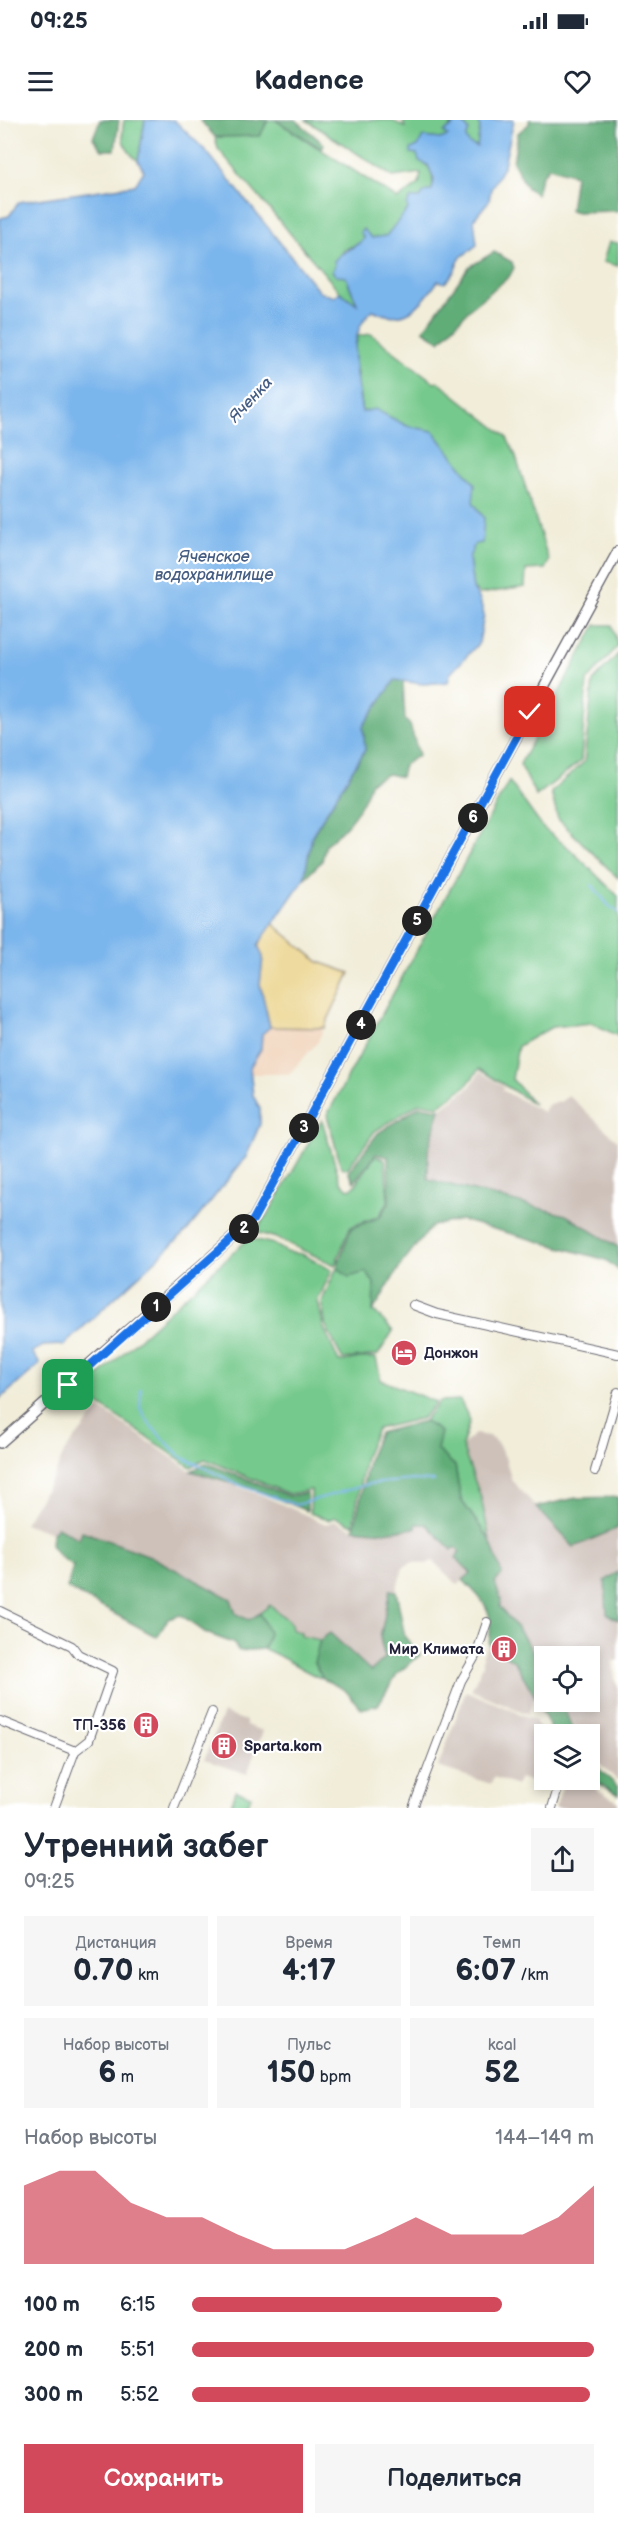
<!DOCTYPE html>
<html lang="ru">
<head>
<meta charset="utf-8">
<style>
	:root { --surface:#fff; --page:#f6f6f7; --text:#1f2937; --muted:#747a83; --accent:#d1495b }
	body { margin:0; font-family:"Balsamiq Sans",sans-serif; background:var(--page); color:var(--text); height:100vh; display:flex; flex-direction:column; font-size:22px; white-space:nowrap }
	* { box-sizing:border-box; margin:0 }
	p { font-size:20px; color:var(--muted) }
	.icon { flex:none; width:33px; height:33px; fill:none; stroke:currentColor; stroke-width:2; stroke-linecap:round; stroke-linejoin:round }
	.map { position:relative; height:1688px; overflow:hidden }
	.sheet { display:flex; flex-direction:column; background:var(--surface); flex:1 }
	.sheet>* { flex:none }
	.buttons { position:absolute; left:534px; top:1526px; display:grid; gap:12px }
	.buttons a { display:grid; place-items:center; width:66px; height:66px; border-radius:0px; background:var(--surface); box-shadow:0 3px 9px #0003; font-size:30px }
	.pin { position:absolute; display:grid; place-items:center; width:51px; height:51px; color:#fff; margin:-26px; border-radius:12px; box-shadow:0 3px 9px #0006 }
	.km { position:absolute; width:30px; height:30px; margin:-15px; border-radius:50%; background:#222; color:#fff; font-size:16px; line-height:30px; text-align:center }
	.round { display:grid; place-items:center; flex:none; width:63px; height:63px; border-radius:0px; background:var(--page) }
	.headline { display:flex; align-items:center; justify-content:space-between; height:102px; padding:0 24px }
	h1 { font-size:33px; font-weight:700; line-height:45px }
	.figures { display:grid; grid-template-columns:repeat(3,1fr); gap:9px; height:102px; padding:6px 24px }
	.figures div { display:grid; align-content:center; border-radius:0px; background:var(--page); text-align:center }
	.figures b { font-size:30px; font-weight:700 }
	.figures small { font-size:16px; font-weight:400 }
	.figures p { font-size:16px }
	.chart { height:168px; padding:12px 24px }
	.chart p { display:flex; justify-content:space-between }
	.chart svg { width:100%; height:108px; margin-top:6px; fill:var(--accent); opacity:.7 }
	.action { display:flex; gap:12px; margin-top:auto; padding:12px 24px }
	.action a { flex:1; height:69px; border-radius:0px; background:var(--accent); color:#fff; font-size:24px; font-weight:700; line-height:69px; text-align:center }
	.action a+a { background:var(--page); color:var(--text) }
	ul { padding:0 24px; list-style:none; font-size:20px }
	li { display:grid; grid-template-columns:96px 72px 1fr; align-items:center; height:45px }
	li i { height:15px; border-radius:8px; background:var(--accent) }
	.status { display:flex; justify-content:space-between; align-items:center; height:42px; padding:0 30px; background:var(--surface); direction:ltr }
	.status svg { height:16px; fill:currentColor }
	header { display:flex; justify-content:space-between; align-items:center; height:78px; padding:0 24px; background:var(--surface); font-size:27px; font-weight:700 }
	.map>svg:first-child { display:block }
	.built { fill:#f1d5bd }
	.industrial { fill:#cec1ba }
	.green { fill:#76c98c; stroke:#4c7664; stroke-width:1.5 }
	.forest { fill:#60ad78; stroke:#41685a; stroke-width:1.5 }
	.sand { fill:#eeda9e; stroke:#887e6c; stroke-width:1.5 }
	.water { fill:#7ab5ec; stroke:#4e6c94; stroke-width:1.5 }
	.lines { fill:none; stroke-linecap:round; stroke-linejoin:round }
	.stream { stroke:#7ab5ec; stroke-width:2 }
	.minor-casing { stroke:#6a6972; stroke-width:10 }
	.tertiary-casing { stroke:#6a6972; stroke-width:12 }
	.minor { stroke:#fff; stroke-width:8 }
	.tertiary { stroke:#fff; stroke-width:9 }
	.route-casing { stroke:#fff; stroke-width:12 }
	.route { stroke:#1a73e8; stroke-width:8 }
	.labels { text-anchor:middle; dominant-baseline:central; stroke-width:4.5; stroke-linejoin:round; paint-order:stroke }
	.poi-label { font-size:15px; font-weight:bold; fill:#22223b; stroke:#fff; text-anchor:start }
	.water-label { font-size:16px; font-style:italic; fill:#455d82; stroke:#fff }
</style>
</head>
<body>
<div class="status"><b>09:25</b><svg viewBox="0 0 49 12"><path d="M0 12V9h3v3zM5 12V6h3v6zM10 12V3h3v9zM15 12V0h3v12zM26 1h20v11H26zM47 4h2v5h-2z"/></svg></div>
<header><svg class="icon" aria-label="menu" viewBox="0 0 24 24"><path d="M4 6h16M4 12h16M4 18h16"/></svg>Kadence<svg class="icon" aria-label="heart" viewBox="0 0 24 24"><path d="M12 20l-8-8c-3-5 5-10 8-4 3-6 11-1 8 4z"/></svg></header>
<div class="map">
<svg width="618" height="1688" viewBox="0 0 618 1688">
	<rect width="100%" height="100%" fill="#fff"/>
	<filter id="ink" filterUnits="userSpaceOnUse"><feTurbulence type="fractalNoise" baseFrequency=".0167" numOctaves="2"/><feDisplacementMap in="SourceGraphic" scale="12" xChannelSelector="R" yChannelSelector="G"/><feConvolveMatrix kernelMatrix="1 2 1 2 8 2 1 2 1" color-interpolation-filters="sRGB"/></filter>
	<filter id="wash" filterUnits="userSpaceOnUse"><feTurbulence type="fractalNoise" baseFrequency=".008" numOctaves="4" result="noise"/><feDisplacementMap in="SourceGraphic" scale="24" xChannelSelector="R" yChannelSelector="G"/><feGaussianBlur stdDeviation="1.35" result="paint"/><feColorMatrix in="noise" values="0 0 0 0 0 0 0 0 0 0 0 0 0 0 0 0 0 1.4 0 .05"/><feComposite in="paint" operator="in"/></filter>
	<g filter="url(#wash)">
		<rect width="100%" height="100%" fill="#f1edd9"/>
		<path class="built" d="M 270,907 L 324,908 L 317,923 L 289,954 L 251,954 L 250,947 L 261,929 L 262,915 Z"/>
		<g class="industrial">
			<path d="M 480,952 L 504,967 L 502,970 L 543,992 L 549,984 L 562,981 L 568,975 L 618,1021 L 618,1127 L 566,1095 L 428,1059 L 428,1031 L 440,989 L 470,967 Z"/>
			<path d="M 100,1288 L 191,1351 L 261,1375 L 326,1404 L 335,1401 L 354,1409 L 416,1408 L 416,1404 L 426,1404 L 452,1430 L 455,1427 L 460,1432 L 456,1438 L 471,1453 L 457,1465 L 433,1441 L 426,1444 L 413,1442 L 403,1447 L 396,1471 L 390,1470 L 385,1538 L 371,1551 L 330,1513 L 320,1520 L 249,1500 L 236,1494 L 230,1479 L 83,1411 L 79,1419 L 57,1407 L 52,1413 L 24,1403 L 53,1358 L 65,1331 Z"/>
			<path d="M 475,1314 L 489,1316 L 498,1324 L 505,1337 L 512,1361 L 574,1427 L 618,1408 L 618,1452 L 605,1461 L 607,1494 L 618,1500 L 618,1541 L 613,1541 L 615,1562 L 618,1565 L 618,1661 L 590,1634 L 590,1614 L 576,1614 L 563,1581 L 590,1581 L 590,1536 L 544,1536 L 544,1549 L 521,1513 L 500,1487 L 501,1479 L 495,1463 L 502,1454 L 490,1420 L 481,1378 L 462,1326 Z"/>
			<path d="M 489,1524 L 515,1542 L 535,1576 L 528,1594 L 471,1570 L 483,1545 L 483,1534 Z"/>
			<path d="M 466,1571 L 535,1600 L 544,1618 L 544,1659 L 554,1659 L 549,1668 L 520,1658 L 516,1666 L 494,1657 L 491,1664 L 438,1647 Z"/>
			<path d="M 223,1593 L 246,1601 L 246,1605 L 263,1611 L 247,1654 L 204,1640 Z"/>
			<path d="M 565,1659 L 580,1659 L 618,1682 L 618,1688 L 555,1688 Z"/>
		</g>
		<g class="green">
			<path d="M 124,0 L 145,0 L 138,41 C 123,27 120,20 124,0 Z"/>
			<path d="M 268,0 L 275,0 L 398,79 L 419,64 L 421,53 L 393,57 L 306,0 L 391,0 L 405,7 L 403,0 L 456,0 L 445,13 L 449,16 L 440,19 L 423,17 L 417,34 C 429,45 435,55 432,70 L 425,72 L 386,117 L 364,118 L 360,123 L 343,130 C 345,150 348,169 359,186 L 340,172 L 218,29 L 215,17 L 260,16 Z"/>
			<path d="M 461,0 L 478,0 L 480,8 L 477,27 L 469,24 L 466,18 L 469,11 Z"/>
			<path d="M 609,122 L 618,123 L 618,146 L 603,142 Z"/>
			<path d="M 371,214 L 435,263 L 437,261 L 506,316 L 515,334 L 549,441 L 545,449 L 526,450 L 525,467 L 480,474 L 473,469 L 469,437 L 362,292 L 354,233 L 358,216 Z"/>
			<path d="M 596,505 L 612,505 L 618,526 L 587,561 L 581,641 L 536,676 L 520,644 Z"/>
			<path d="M 618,534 L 618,758 L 558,699 L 551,672 L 584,642 L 593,561 Z"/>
			<path d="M 509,661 L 543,708 L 570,729 L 618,776 L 618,916 L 592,903 L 552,907 L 518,926 L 512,959 L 534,984 L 479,949 L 467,965 L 439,986 L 420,983 L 375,1011 L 347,1049 L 341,1047 L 327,995 Z"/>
			<path d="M 322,1000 L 340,1061 L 348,1069 L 354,1067 L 375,1036 L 385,1039 L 388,1082 L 379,1096 L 350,1107 L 335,1145 L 276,1118 L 255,1112 L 270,1091 Z"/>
			<path d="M 249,1118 L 274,1124 L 287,1132 L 302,1134 L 332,1150 L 318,1180 L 323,1206 L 339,1242 L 360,1238 L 376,1238 L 381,1260 L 436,1282 L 423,1298 L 377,1309 L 365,1337 L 353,1405 L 335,1397 L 328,1400 L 310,1393 L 311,1370 L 289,1374 L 205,1339 L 191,1347 L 81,1272 Z"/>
			<path d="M 337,1147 L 349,1157 L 366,1152 L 374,1163 L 374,1191 L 393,1211 L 378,1235 L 342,1239 L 325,1204 L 322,1181 Z"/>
			<path d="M 460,1280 L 470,1300 L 462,1326 L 481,1378 L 490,1420 L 461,1380 L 455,1346 L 437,1330 L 424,1301 L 440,1281 Z"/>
			<path d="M 270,1485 L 291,1503 L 292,1510 L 301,1512 L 301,1516 L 320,1520 L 314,1543 L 323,1559 C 302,1551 285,1537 264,1529 L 269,1513 L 260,1493 Z"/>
			<path d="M 236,1671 L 251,1676 L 247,1688 L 230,1688 Z"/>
		</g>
		<g class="forest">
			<path d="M 100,0 L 119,0 L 115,30 L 102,30 L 93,18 Z"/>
			<path d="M 200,0 L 268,0 L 260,16 L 215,17 Z"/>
			<path d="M 275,0 L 296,0 L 324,24 L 322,29 Z"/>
			<path d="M 529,0 L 618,0 L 618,91 L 577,92 L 570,90 L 575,55 L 549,47 L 541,57 L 537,74 L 527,68 L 513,42 L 518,13 L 529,4 Z"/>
			<path d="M 494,132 L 512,142 L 514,148 L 509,157 L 474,185 L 440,221 L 423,210 L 469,147 Z"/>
			<path d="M 395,560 L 403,561 L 405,600 L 410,605 L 419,635 L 404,645 L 401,657 L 388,654 L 371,662 C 363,687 347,709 326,724 L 322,741 L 304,759 L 312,716 L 365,630 L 363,606 Z"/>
			<path d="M 420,986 L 440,989 L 428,1031 L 428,1059 L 566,1095 L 618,1127 L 618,1150 L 606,1140 L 461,1100 L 432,1106 L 402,1143 L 373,1191 L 374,1163 L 366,1152 L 349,1157 L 337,1147 L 351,1108 L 380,1097 L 389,1083 L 388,1037 L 376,1034 L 354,1062 L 348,1052 L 378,1013 Z"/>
			<path d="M 424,1301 L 441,1312 L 437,1330 L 455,1346 L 461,1380 L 490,1420 L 502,1454 L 495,1463 L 501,1479 L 500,1487 L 521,1513 L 544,1549 L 544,1581 L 562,1581 L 574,1614 L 553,1614 L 535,1576 L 515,1542 L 489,1524 C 494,1489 486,1484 463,1460 L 471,1453 L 456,1438 L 460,1432 L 455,1427 L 452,1430 L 426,1404 L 416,1404 L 416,1408 L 384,1412 L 354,1409 L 369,1337 L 379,1313 Z"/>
			<path d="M 206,1343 L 289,1376 L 307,1373 L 307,1391 L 259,1371 L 191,1351 Z"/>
			<path d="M 618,1377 L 618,1408 L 574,1427 L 536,1387 L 576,1378 Z"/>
			<path d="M 57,1407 L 79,1419 L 82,1411 L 150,1436 L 231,1479 L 236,1494 L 249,1500 L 260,1493 L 269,1513 L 264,1529 L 239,1531 L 233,1523 L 206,1513 L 181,1495 L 168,1499 L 157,1517 L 67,1468 L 73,1446 L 58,1435 L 51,1425 L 52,1413 Z"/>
			<path d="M 618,1452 L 618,1500 L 607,1494 L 605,1461 Z"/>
			<path d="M 390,1470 L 396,1471 L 405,1517 L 420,1535 L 397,1554 L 378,1585 L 361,1589 L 345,1570 L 323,1559 L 314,1543 L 320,1520 L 330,1513 L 371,1551 L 385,1538 L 380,1518 Z"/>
			<path d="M 590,1640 L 618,1667 L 618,1675 L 590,1658 Z"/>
		</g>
		<path class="sand" d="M 272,803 L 319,842 L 350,853 L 324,908 L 270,907 L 260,864 L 263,837 L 258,825 Z"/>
		<path class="water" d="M 145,0 L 174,0 L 207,32 L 320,172 L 334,177 L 340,172 L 357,184 L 346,157 L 336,156 L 332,151 L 335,145 L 334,141 C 344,128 356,129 364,118 L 360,112 L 363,109 L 372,118 L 386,116 L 408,89 L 407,85 L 411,78 L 420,78 L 425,72 L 432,70 L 434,59 L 428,45 L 419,41 L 417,34 L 411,33 L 411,29 L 418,26 L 423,17 L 440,19 L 448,16 L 444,12 L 453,6 L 456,0 L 461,0 L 469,11 L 466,18 L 469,24 L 477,27 L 480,8 L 478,0 L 514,0 L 504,45 L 491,69 L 489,81 L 474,99 L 477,125 L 460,138 L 454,152 L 445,163 L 438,161 C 420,187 404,206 373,190 C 344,214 357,260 362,292 L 375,289 L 407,306 L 433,311 L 475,364 L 473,382 L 484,398 L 482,423 L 475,424 L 469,438 L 473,469 L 480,480 L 484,495 L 479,523 L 450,554 L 448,562 L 423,564 L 395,560 L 363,606 L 365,630 L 312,715 L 304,759 L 258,825 L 263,837 L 260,864 L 270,907 L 262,914 L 261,929 L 250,947 L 253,975 L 260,989 L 260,1004 L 246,1037 L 187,1111 L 64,1225 L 43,1226 L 32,1232 L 40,1244 L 0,1279 L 0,98 L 9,96 L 19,82 L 135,65 L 144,51 L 138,41 Z"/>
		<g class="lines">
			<g class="stream">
				<path d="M 592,765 L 609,786 L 618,792"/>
				<path d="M 141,1269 L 140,1288 L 151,1306 L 180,1336 L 242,1366 L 296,1385 L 369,1364 L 413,1360 L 434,1361"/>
			</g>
		</g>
	</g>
	<g filter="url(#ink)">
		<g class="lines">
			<defs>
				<g id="minor">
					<path d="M 413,1185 L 437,1194 L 618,1234"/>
					<path d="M 595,1351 L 618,1272"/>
					<path d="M 0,1491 L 72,1526 L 78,1534 L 113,1551 L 89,1620 L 75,1631 L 54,1688"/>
					<path d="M 0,1601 L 75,1631"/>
					<path d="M 174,1688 L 212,1592"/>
					<path d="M 413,1688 L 461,1561 L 476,1535 L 487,1502"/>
					<path d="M 552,1688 L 561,1659"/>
				</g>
				<path id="tertiary" d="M 0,1323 L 253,1100 L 618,431"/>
			</defs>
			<use href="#minor" class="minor-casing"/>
			<use href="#tertiary" class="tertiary-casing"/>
			<use href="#minor" class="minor"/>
			<use href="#tertiary" class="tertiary"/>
		</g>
	</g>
	<g class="lines" filter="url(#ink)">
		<defs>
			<path id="route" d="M 68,1265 L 253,1100 L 530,592"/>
		</defs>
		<use href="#route" class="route-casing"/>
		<use href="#route" class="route"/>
	</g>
	<defs>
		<symbol id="hotel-disc" viewBox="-11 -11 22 22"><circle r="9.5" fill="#d1495b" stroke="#fff"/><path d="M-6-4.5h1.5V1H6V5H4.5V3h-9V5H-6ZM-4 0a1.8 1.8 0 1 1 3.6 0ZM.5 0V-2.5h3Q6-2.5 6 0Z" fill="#fff"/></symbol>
		<symbol id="building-disc" viewBox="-11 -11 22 22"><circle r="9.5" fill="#d1495b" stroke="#fff"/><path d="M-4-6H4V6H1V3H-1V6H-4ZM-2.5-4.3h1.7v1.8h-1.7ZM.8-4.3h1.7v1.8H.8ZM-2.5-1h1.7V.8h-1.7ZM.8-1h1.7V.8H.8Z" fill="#fff"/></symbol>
	</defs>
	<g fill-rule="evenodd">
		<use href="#hotel-disc" x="389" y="1218" width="30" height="30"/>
		<use href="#building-disc" x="489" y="1514" width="30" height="30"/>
		<use href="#building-disc" x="131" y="1590" width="30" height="30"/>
		<use href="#building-disc" x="209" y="1611" width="30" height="30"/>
	</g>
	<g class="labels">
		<g class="poi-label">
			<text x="424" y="1233">Донжон</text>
			<text x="484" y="1529" text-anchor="end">Мир Климата</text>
			<text x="126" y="1605" text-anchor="end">ТП-356</text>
			<text x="244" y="1626">Sparta.kom</text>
		</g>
		<g class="water-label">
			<text transform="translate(251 280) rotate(-47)">Яченка</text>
			<text x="214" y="437">Яченское<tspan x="214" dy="18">водохранилище</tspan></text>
		</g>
	</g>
</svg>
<div class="buttons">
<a><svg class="icon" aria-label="locate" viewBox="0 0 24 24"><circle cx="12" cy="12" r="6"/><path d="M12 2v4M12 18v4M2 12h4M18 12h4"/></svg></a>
<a><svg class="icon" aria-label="layers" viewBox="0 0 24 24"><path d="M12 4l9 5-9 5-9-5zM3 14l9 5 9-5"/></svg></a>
</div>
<div class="pin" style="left:68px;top:1265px;background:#1e9e55"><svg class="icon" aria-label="arrive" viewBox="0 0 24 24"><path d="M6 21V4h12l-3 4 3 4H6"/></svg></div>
<div class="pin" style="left:530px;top:592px;background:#d93025"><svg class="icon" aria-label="check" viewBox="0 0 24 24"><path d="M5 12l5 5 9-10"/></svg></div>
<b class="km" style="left:156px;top:1187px">1</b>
<b class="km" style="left:244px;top:1109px">2</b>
<b class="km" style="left:304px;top:1008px">3</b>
<b class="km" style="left:361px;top:905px">4</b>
<b class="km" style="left:417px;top:801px">5</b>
<b class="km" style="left:473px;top:698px">6</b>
</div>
<section class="sheet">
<div class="headline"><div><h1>Утренний забег</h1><p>09:25</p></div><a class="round"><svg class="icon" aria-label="share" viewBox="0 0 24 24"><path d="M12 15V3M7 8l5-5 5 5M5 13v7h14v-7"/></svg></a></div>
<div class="figures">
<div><p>Дистанция</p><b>0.70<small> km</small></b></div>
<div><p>Время</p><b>4:17</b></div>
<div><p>Темп</p><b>6:07<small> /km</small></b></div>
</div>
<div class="figures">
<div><p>Набор высоты</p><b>6<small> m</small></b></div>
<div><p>Пульс</p><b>150<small> bpm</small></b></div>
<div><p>kcal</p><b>52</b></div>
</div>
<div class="chart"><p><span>Набор высоты</span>144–149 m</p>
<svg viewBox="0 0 160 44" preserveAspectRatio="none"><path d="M0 44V12L10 6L20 6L30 19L40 25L50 25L60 32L70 38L80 38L90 38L100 32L110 25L120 32L130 32L140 32L150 25L160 12V44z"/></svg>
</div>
<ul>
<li><b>100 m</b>6:15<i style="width:77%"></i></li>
<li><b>200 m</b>5:51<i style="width:100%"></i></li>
<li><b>300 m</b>5:52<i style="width:99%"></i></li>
</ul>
<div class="action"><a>Сохранить</a><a>Поделиться</a></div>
</section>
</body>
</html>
